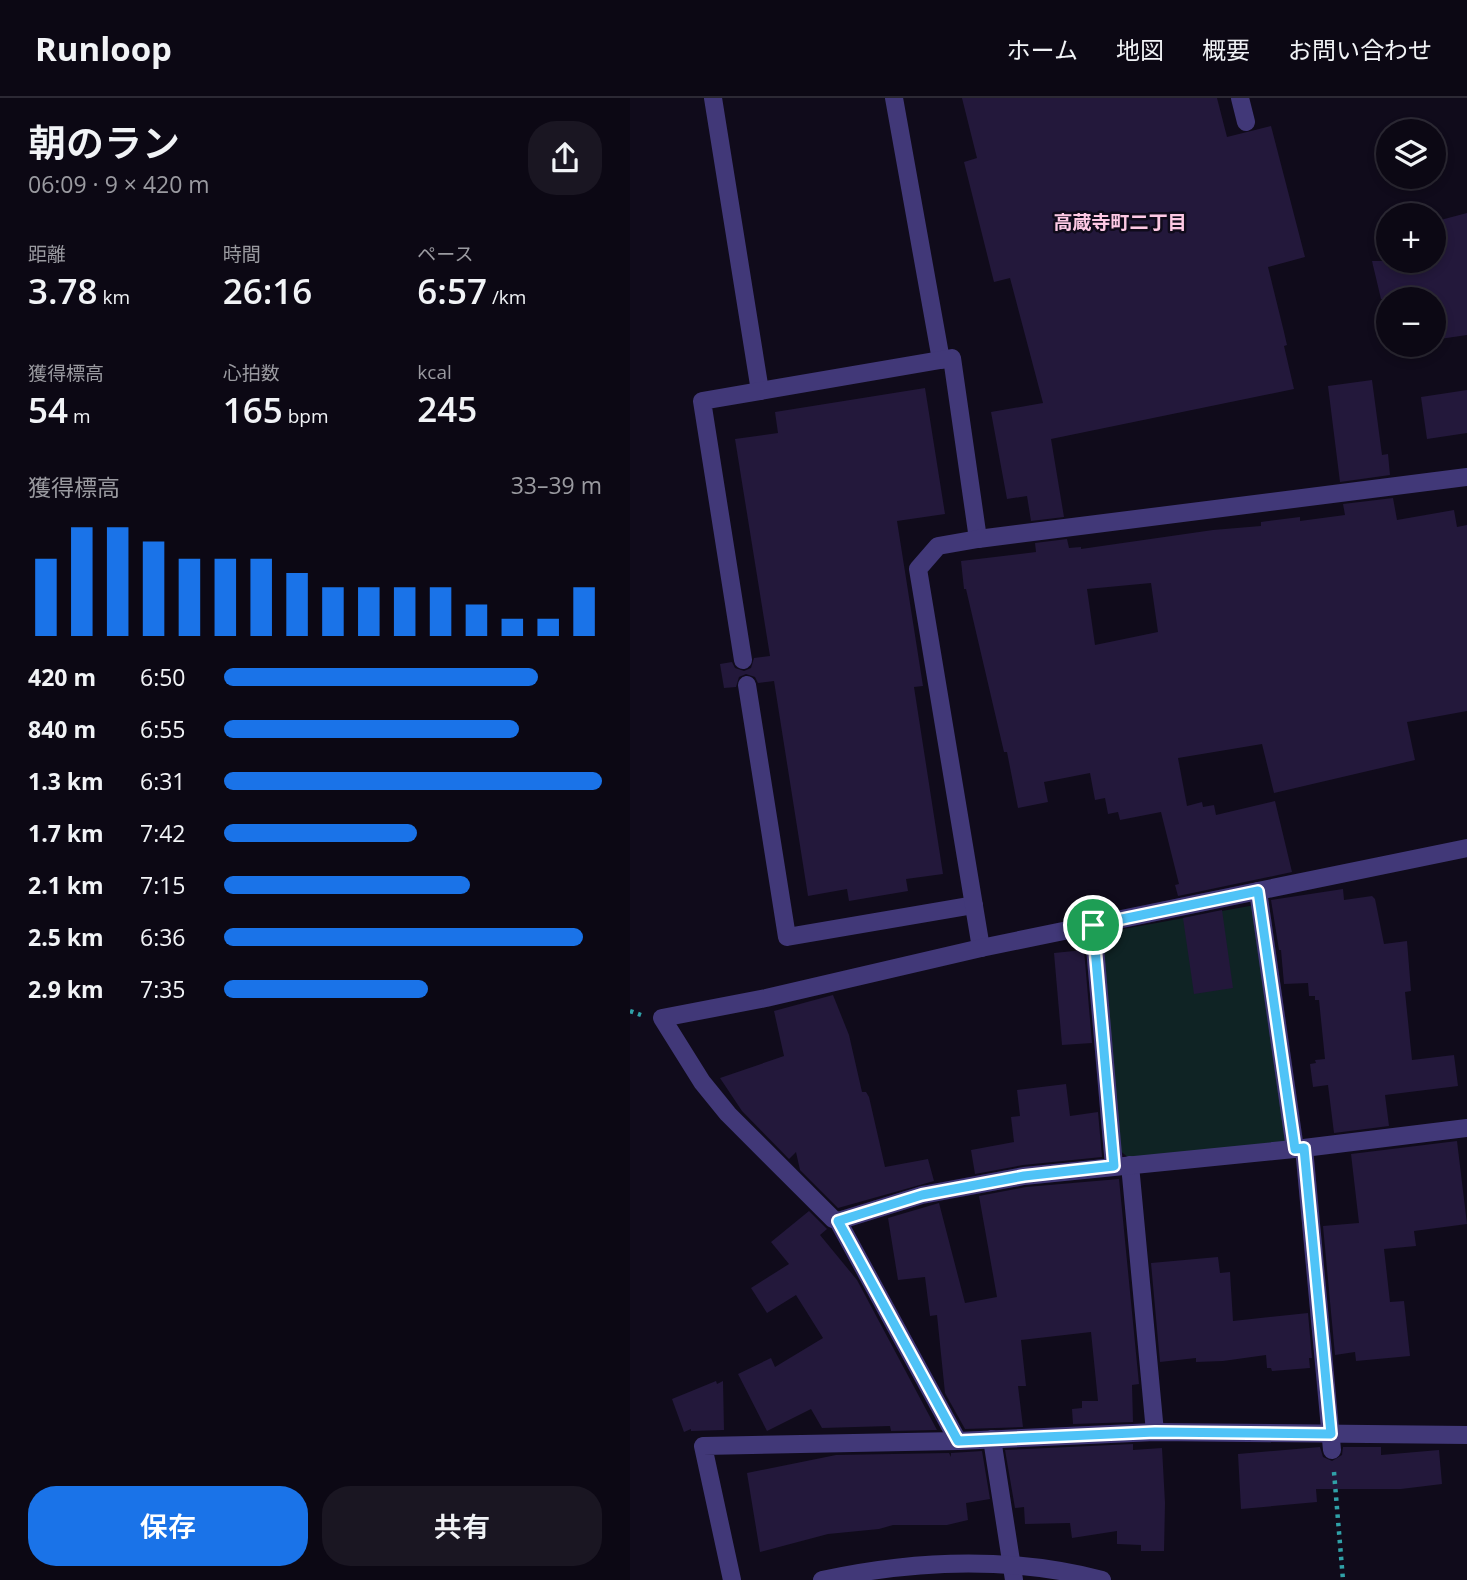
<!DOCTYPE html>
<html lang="ja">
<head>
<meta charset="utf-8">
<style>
	:root { --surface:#0c0814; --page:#1a1622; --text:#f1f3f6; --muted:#9a9aa0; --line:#2c2934; --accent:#1a73e8 }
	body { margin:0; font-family:"Open Sans","Noto Sans JP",sans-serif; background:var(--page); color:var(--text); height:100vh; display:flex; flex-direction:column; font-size:26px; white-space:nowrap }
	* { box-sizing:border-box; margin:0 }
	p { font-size:23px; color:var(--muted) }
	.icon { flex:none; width:38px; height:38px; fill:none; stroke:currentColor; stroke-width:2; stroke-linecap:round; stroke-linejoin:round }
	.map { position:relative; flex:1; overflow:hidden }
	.panel { display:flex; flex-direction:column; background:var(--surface); width:630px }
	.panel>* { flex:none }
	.buttons { position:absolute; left:746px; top:21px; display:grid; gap:14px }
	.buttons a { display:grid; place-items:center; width:70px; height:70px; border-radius:50%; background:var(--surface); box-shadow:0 4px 10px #0003,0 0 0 2px var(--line); font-size:35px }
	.pin { position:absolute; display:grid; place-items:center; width:60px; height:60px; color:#fff; margin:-30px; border:4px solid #fff; border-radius:50%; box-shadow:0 2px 7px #0007 }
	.round { display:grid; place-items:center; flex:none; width:74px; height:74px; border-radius:28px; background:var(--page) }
	.head { display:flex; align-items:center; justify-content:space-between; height:119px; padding:0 28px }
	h1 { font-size:38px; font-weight:600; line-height:52px }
	.figures { display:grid; grid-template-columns:repeat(3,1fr); gap:10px; height:119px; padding:7px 28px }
	.figures div { display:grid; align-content:center }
	.figures b { font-size:35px; font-weight:600 }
	.figures small { font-size:19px; font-weight:400 }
	.figures p { font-size:19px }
	.chart { height:196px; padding:14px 28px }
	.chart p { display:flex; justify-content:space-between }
	.chart svg { width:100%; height:126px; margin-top:7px; stroke:var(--accent); stroke-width:6 }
	.button { display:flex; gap:14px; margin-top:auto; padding:14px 28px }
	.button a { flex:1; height:80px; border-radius:28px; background:var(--accent); color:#fff; font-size:28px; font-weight:600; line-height:80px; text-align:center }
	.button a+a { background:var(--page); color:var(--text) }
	ul { padding:0 28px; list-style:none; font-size:23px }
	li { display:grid; grid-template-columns:112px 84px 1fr; align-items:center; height:52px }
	li i { height:18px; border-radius:9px; background:var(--accent) }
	header { display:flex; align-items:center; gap:42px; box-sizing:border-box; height:98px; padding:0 35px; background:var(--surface); border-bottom:2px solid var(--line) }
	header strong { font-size:33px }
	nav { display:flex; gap:38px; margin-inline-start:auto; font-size:24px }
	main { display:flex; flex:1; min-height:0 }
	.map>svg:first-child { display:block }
	.green { fill:#0f2324 }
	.building { fill:#23183b; fill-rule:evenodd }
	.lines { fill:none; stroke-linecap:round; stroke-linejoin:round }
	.path { stroke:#30a1a8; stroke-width:4.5; stroke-dasharray:3.5 5; stroke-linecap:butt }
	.minor { stroke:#413878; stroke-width:18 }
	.route-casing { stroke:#fff; stroke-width:14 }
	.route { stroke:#4fc3f7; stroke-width:9 }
	.labels { text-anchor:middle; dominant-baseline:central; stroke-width:5; stroke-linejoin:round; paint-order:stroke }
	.neighbourhood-label { font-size:19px; font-weight:bold; fill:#fdc9e4; stroke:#100b1b }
</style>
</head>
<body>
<header>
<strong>Runloop</strong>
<nav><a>ホーム</a><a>地図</a><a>概要</a><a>お問い合わせ</a></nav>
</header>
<main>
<section class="panel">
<div class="head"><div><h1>朝のラン</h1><p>06:09 · 9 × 420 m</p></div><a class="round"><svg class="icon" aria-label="share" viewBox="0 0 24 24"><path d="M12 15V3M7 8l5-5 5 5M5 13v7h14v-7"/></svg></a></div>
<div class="figures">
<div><p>距離</p><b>3.78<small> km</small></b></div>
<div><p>時間</p><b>26:16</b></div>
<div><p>ペース</p><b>6:57<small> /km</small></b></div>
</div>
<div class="figures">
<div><p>獲得標高</p><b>54<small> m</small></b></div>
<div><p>心拍数</p><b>165<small> bpm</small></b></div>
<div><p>kcal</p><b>245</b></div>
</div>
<div class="chart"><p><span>獲得標高</span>33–39 m</p>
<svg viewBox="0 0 160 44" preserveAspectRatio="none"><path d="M5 44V17M15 44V6M25 44V6M35 44V11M45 44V17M55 44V17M65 44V17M75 44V22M85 44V27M95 44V27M105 44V27M115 44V27M125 44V33M135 44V38M145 44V38M155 44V27"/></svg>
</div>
<ul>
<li><b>420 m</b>6:50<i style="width:83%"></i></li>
<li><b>840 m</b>6:55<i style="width:78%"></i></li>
<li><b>1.3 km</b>6:31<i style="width:100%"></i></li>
<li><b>1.7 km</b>7:42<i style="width:51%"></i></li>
<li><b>2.1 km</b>7:15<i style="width:65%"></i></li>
<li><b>2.5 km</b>6:36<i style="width:95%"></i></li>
<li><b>2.9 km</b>7:35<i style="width:54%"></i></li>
</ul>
<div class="button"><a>保存</a><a>共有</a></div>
</section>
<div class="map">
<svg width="837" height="1482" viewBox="0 0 837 1482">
	<rect width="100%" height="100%" fill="#100b1b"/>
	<path class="green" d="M 625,807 L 658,1040 L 652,1046 L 500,1061 L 488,1051 L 469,846 L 477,834 Z"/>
	<g class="building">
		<path d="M 332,0 L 587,0 L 597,39 L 641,28 L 675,159 L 638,169 L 654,234 L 657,247 L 654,248 L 664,291 L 421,341 L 434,419 L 401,423 L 397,398 L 377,401 L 361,314 L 413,305 L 380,180 L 364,184 L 334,64 L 347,60 Z"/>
		<path d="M 837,115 L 837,237 L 803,242 L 803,201 L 751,201 L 742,163 L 803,163 L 803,124 Z"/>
		<path d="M 742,282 L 752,357 L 758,356 L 760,377 L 710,384 L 698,288 Z"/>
		<path d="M 295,290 L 315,416 L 267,423 L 293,588 L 284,589 L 313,776 L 276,781 L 278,793 L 219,803 L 217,791 L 178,798 L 144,583 L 128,585 L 125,579 L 116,576 L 109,579 L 106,589 L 94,590 L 90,566 L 102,564 L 105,570 L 114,573 L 121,570 L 124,560 L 140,558 L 105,341 L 148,335 L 145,314 Z"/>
		<path d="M 837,292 L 837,335 L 797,341 L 791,299 Z"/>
		<path d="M 763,400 L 767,422 L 824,412 L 827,429 L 837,427 L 837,613 L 777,624 L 785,662 L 644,695 L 632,646 L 548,660 L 557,708 L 572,704 L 573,709 L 584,707 L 586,717 L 645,703 L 662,774 L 548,798 L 545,787 L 549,786 L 531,714 L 490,722 L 488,714 L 478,716 L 475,700 L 465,702 L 460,675 L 414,684 L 418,704 L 388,710 L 377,654 L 374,654 L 336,491 L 334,491 L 331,463 L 406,454 L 405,445 L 437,441 L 439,450 L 451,449 L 451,451 L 583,432 L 631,428 L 631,424 L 670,419 L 670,423 L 715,417 L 713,406 ZM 521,485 L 528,534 L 465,547 L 457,491 Z"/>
		<path d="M 713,791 L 714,802 L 742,798 L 745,801 L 754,846 L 777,843 L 781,893 L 775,894 L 782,962 L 824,957 L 828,988 L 755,997 L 759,1028 L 704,1035 L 698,987 L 683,989 L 680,966 L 686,965 L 685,962 L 695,961 L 689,902 L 685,902 L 685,898 L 679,898 L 678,885 L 654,886 L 651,852 L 649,852 L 641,802 Z"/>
		<path d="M 592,812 L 603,890 L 564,896 L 553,820 Z"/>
		<path d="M 454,852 L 462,945 L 432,947 L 424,855 Z"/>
		<path d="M 203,897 L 219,937 L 232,994 L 236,994 L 239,999 L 255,1069 L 298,1061 L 304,1083 L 208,1110 L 170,1072 L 166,1054 L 159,1061 L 112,1013 L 90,980 L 154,958 L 144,913 Z"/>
		<path d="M 436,986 L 440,1018 L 468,1014 L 472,1059 L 393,1067 L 345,1076 L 341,1052 L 384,1044 L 381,1019 L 390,1018 L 387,992 Z"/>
		<path d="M 827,1043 L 837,1126 L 784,1133 L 786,1148 L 754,1151 L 760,1204 L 774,1203 L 780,1258 L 726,1263 L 725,1254 L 705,1257 L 693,1128 L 729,1125 L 721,1056 Z"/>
		<path d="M 489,1081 L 509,1286 L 502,1287 L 503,1324 L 443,1326 L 442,1311 L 452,1310 L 452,1303 L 468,1303 L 461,1234 L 391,1242 L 396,1288 L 388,1288 L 393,1329 L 335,1331 L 315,1295 L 307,1217 L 300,1218 L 295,1179 L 268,1182 L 258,1120 L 309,1105 L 335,1205 L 367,1199 L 349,1098 L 396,1089 Z"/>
		<path d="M 179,1113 L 197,1131 L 190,1137 L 227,1182 L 307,1332 L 261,1333 L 260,1328 L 192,1330 L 181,1311 L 137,1333 L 108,1276 L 141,1260 L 145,1269 L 193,1240 L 166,1197 L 137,1215 L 121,1190 L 159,1166 L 141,1144 Z"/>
		<path d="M 588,1159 L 590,1175 L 600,1174 L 603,1223 L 678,1215 L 682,1260 L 679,1260 L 680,1270 L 642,1273 L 641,1270 L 637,1270 L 636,1257 L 593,1263 L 566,1264 L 566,1260 L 530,1264 L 521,1165 Z"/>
		<path d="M 86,1283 L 87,1286 L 93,1283 L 94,1332 L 61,1333 L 61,1331 L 54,1334 L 42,1301 Z"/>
		<path d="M 503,1346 L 503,1352 L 532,1350 L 535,1405 L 534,1453 L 511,1453 L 511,1447 L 487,1446 L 487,1433 L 442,1440 L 440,1425 L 395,1426 L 394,1409 L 385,1410 L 375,1352 Z"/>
		<path d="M 690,1349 L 693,1359 L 702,1363 L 712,1357 L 713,1349 L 751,1349 L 751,1357 L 809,1352 L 812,1386 L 771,1391 L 686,1391 L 687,1404 L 611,1411 L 608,1356 Z"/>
		<path d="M 352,1353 L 360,1401 L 336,1405 L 338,1422 L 317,1427 L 263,1427 L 249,1431 L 198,1436 L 130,1454 L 117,1375 L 206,1357 L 319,1355 L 321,1359 L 321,1355 Z"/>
	</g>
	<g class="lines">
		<g class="path">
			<path d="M 0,913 L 11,917"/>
			<path d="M 704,1374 L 713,1482"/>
		</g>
		<g class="minor">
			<path d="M 83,0 L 130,293"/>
			<path d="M 264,0 L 311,262"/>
			<path d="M 610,0 L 616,24"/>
			<path d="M 113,562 L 72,303 L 322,260 L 348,441"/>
			<path d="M 117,587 L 157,839 L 344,807"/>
			<path d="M 628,793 L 665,1051"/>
			<path d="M 463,827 L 484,1068"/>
			<path d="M 351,850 L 288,471 L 308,448 L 348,441 L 837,379"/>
			<path d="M 674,1050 L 702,1352"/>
			<path d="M 500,1067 L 525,1334"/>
			<path d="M 208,1123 L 292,1097 L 394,1078 L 674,1050 L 837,1030"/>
			<path d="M 362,1341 L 384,1482"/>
			<path d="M 328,1343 L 208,1123 L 203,1121 L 98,1016 L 72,984 L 32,920 L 136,900 L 351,850 L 837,750"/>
			<path d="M 102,1482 L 73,1348 L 328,1343 L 525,1334 L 837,1337"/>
			<path d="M 192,1482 C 284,1462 380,1458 472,1482"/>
		</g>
	</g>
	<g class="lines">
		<defs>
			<path id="route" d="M 628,793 L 665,1051 L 674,1050 L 701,1336 L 525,1334 L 328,1343 L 208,1123 L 292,1097 L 394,1078 L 484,1068 L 463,827 Z"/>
		</defs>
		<use href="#route" class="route-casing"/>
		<use href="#route" class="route"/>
	</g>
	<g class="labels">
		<g class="neighbourhood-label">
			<text x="490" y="124">高蔵寺町二丁目</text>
		</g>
	</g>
</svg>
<div class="buttons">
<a><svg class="icon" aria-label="layers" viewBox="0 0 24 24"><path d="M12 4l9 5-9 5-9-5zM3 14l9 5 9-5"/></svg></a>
<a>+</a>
<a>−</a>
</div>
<div class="pin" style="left:463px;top:827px;background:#1e9e55"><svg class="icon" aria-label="arrive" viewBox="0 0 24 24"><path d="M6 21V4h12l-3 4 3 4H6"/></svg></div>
</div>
</main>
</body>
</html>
